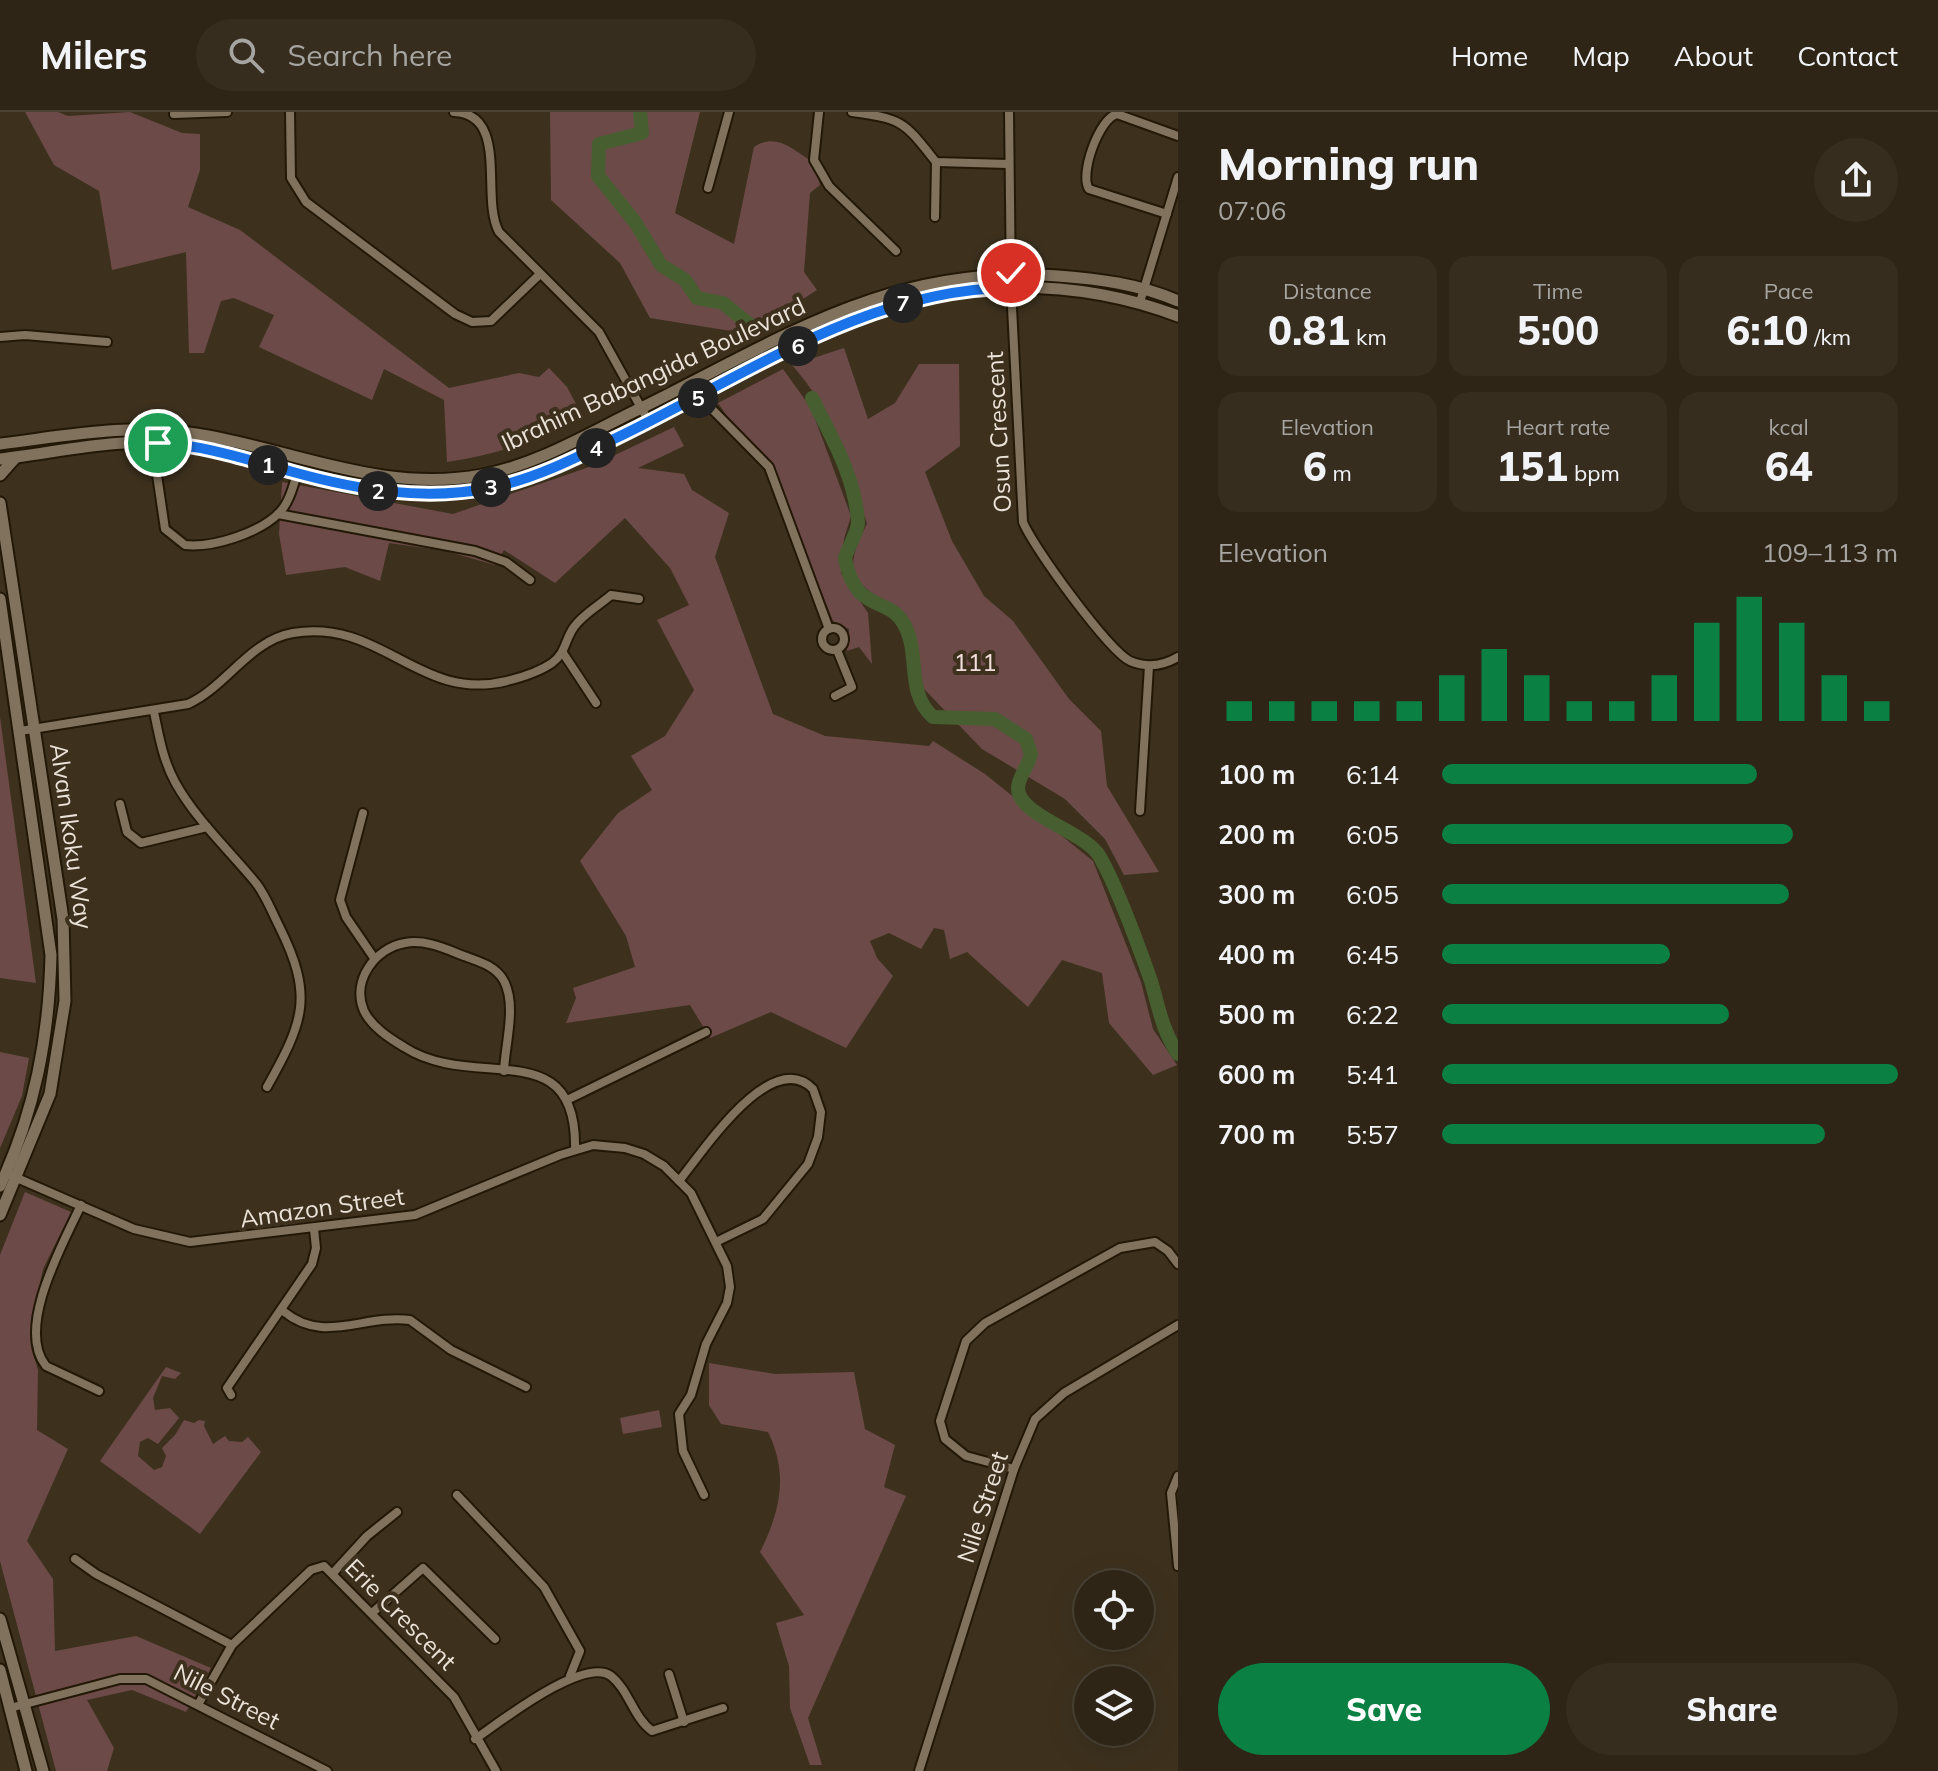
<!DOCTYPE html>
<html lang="en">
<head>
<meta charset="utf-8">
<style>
	:root { --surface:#2e2516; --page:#362d1f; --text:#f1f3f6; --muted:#a7a5a1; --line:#494235; --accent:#0b8043 }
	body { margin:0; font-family:Mulish,sans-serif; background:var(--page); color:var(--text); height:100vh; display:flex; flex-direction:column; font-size:30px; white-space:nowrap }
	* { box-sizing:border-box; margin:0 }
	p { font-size:26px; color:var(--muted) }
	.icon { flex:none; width:44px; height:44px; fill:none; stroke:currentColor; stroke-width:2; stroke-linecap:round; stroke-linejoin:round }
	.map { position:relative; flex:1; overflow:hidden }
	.side { display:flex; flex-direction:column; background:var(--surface); width:760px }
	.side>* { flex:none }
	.fabs { position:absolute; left:1074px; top:1458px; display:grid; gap:16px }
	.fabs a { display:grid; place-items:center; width:80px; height:80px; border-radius:50%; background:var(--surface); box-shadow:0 8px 32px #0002,0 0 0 2px var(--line); font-size:40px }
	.pin { position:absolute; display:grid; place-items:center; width:68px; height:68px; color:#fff; margin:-34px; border:4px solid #fff; border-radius:50%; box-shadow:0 2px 8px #0007 }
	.km { position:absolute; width:40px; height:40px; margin:-20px; border-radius:50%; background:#222; color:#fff; font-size:22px; line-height:40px; text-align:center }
	.round { display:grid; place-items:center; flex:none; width:84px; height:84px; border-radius:42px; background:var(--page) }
	.head { display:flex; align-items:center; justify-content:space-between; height:136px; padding:0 40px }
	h1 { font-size:44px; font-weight:800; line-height:60px }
	.stats { display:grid; grid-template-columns:repeat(3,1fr); gap:12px; height:136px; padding:8px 40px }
	.stats div { display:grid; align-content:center; border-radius:20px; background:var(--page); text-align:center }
	.stats b { font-size:40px; font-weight:800 }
	.stats small { font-size:22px; font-weight:400 }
	.stats p { font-size:22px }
	.chart { height:224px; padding:16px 40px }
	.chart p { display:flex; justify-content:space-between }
	.chart svg { width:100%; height:144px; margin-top:8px; stroke:var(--accent); stroke-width:6 }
	.button { display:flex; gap:16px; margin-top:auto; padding:16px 40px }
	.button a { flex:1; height:92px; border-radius:48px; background:var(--accent); color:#fff; font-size:32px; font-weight:800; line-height:92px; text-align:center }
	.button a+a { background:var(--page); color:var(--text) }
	ul { padding:0 40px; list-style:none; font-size:26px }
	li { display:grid; grid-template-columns:128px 96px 1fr; align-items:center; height:60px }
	li i { height:20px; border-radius:10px; background:var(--accent) }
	header { display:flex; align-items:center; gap:48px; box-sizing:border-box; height:112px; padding:0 40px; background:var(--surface); border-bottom:2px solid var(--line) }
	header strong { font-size:38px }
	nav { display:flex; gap:44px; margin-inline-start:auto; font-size:28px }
	.search { width:560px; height:72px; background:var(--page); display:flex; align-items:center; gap:20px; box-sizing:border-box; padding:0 28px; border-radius:44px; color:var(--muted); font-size:30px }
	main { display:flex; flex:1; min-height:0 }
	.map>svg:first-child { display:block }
	.green { fill:#6c4a48 }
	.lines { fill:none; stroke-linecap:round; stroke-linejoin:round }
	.river { stroke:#475f30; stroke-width:14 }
	.street-casing { stroke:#231806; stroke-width:12 }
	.secondary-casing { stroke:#231806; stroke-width:15 }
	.street { stroke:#80725d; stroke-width:8 }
	.secondary { stroke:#80725d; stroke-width:11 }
	.route-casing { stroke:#fff; stroke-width:16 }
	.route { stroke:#1a73e8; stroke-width:10 }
	.labels { text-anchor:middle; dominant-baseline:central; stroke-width:8; stroke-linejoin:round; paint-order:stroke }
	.street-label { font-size:24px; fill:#ebe3d8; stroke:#3d311e }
	.park-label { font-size:24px; fill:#f2dfdd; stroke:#3d311e }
</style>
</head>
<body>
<header>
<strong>Milers</strong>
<div class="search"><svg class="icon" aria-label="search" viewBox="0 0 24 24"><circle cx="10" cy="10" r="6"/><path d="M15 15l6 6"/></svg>Search here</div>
<nav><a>Home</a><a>Map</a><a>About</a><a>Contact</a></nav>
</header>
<main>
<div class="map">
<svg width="1178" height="1659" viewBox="0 0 1178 1659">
	<rect width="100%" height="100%" fill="#3d311e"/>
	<g class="green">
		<path d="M 25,0 L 58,0 L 68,4 L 130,0 L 182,21 L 200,22 L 200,58 L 188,95 L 240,118 L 449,276 L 519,261 L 539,265 L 549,256 L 567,275 L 583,305 C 538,330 497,342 447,350 L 444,288 L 384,257 L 372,288 L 259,235 L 274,203 L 234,186 L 221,189 L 204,241 L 189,241 L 186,140 L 112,158 L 99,79 L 54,53 Z"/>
		<path d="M 550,0 L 700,0 L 675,101 L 734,132 L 754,35 C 777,20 793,38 814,51 L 820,73 L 810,81 L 804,160 L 817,178 L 729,234 L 731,219 L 650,206 L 620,151 L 551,88 Z"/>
		<path d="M 844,236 L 868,307 L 895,291 L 919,252 L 959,252 L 960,334 L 925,360 L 952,429 L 984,484 L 1013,509 L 1069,587 L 1101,619 L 1107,674 L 1159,760 L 1124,763 L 1105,727 L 1065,687 L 982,637 L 924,577 L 907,506 C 863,472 835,471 867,412 C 848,351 836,303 792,253 Z"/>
		<path d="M 783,257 L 811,296 L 851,404 L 844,427 L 841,461 L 868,501 L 872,552 L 859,535 L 847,539 L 849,517 L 833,509 L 770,350 L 734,314 L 718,291 Z"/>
		<path d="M 674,315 L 684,334 L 638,356 L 684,362 L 692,378 L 729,401 L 715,445 L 773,602 L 825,624 L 929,634 L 933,629 L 985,662 L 1093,749 L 1141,870 L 1153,917 L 1177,953 L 1153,963 L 1109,911 L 1102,861 L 1062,848 L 1028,895 L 967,840 L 950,847 L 944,818 L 934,816 L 921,837 L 889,821 L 870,829 L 877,846 L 893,864 L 846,936 L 771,900 L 710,926 L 690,893 L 566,911 L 576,886 L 573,876 L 635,855 L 626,824 L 580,749 L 618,701 L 652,678 L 631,644 L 665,624 L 694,578 L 657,508 L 689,493 L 670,456 L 625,406 L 555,471 L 504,438 L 495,453 L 446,439 L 389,431 L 380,469 L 345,455 L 286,463 L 279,422 L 282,370 L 453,402 L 592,354 Z"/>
		<path d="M 0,605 L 36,871 L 0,866 Z"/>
		<path d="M 0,940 L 29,946 L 22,984 L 0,1036 Z"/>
		<path d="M 25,1080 L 71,1100 L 43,1157 L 37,1186 L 33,1215 L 33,1241 L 38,1258 L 37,1318 L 68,1337 L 27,1429 L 53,1467 L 55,1539 L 136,1524 L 211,1556 L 186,1600 L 132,1578 L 87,1588 L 114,1636 L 107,1659 L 56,1659 L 0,1449 L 0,1143 Z"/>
		<path d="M 709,1251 L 775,1262 L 854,1260 L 865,1317 L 895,1333 L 884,1375 L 906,1384 L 808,1606 L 822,1653 L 810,1653 L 790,1596 L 789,1554 L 776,1511 L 804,1503 L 760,1440 C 780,1400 789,1362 768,1320 L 721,1312 L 709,1293 Z"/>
		<path d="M 166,1255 L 181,1261 L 175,1267 L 162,1264 L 153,1286 L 155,1298 L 170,1296 L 179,1306 L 158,1332 L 148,1326 L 140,1330 L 138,1344 L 154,1358 L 162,1355 L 166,1344 L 162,1336 L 175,1323 L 184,1308 L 194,1311 L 199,1308 L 205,1309 L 204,1314 L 213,1332 L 225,1324 L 229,1329 L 242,1330 L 248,1325 L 261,1340 L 200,1422 L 100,1349 Z"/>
		<path d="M 659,1298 L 662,1315 L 623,1322 L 620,1306 Z"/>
	</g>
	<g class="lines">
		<g class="river">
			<path d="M 640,0 L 642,21 L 599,32 L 598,64 L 635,110 L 661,153 L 685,168 L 697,186 L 723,191 L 756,218"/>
			<path d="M 812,286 C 831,324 856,366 858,411 C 858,420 848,435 845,446 C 855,502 888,483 904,512 C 921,543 905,580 933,605 L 995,607 L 1026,627 L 1031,642 C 1029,653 1018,665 1018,676 C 1018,704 1085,719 1100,745 C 1117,775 1139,835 1151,869 C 1159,896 1162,918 1178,942"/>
		</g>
		<defs>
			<g id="street">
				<path d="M 290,0 L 291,66 L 306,90 L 455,202 L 472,210 L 491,209 L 540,162"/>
				<path d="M 454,0 C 510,2 480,86 499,120 L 599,220 L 649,310"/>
				<path d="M 819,0 L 814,48 L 829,74 L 896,139"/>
				<path d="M 852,0 C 904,7 904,10 936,50 L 1008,52"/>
				<path d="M 1009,0 L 1011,176 L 1023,410 C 1033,435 1108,538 1130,549 C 1147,556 1163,554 1178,545"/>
				<path d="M 174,2 L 227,0"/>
				<path d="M 708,76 L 729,0"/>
				<path d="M 1167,102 L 1089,77 C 1079,63 1099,6 1117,2 L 1178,24"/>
				<path d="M 935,105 L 936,50"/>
				<path d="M 1140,190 L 1178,65"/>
				<path d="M 0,225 L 25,223 L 107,230"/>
				<path d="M 708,281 L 708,293 L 769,355 L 829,517"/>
				<path d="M 158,331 L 156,356 L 165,417 L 185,433 C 213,436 259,421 279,401 C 289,391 293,375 297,362"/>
				<path d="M 278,402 L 475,439 L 506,450 L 530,468"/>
				<circle cx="833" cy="527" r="11"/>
				<path d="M 563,541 L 596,591"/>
				<path d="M 835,584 L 852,575 L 837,538"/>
				<path d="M 154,600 C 159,624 163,648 175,670 C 196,708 229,738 256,771 C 266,784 272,800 279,814 C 314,884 304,909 267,975"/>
				<path d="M 20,619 L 188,592 C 226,575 250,528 293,521 C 382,506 419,591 507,569 C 523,565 539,560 552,551 C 566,541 565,527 574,515 C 583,502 600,493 611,483 L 639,487"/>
				<path d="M 120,692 L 127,720 L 141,731 L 207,715"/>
				<path d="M 1140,699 L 1149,554"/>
				<path d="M 363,701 L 340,788 L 346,805 L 374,846"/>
				<path d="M 504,959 C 505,932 517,894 504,869 C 496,854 478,849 464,844 C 446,837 425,827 405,831 C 375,836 351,869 364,899 C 372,915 389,926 404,935 C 475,981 578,919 575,1038"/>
				<path d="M 569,987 L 706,920"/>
				<path d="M 10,1063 L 134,1117 L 190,1130 L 415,1103 L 560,1043 L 593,1033 L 625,1036 L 644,1042 L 664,1054 L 691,1081 L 727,1154 L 730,1175 L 727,1191 L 706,1232 L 691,1283 L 679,1302 L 683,1339 L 704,1383"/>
				<path d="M 679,1069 C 702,1041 771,934 813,977 L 821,1000 L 818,1025 L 808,1052 L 763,1107 L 716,1130"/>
				<path d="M 81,1093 C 64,1130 15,1216 46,1254 L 99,1279"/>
				<path d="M 283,1199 C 324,1233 363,1202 410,1208 L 451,1238 L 526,1275"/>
				<path d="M 231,1283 L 227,1276 L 312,1152 L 316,1136 L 314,1117"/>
				<path d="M 1014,1357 L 966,1344 L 945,1327 L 940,1309 L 966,1229 L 985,1211 L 1120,1136 L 1155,1130 L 1168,1139 L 1178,1152"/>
				<path d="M 1178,1364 L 1171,1381 L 1178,1454"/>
				<path d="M 457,1383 L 544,1475 L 580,1539 L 570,1564"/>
				<path d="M 75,1447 L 96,1462 L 232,1533"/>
				<path d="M 334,1460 L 367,1424 L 397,1400"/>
				<path d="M 372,1501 L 423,1456 L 495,1527"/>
				<path d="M 669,1562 L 684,1610"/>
				<path d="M 199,1591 L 232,1533 L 311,1458 L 324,1454 L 454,1585 L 496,1659"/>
				<path d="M 10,1596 L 120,1567 L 146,1567 L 327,1659"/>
				<path d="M 475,1627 C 500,1610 584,1544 611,1564 C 629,1578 633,1605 652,1619 L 723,1596"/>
				<path d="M 919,1659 L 1014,1357 L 1035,1307 L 1064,1281 L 1178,1213"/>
			</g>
			<g id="secondary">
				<path d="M 0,332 C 66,324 129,311 196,322 C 292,337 382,382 482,363 C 536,353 586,323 635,299 C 780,228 889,152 1058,164 C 1099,167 1139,172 1178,189"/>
				<path d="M 0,347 C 61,340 123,324 184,333 C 223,338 260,352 298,362 C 362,378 422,387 488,376 C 538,367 585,341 631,319 C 705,283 776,240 852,208 C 954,165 1075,165 1178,204"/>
				<path d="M 0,363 L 15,346"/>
				<path d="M 0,391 L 63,807 L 65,889 L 50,982 L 0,1103"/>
				<path d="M 0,487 L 51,843 C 49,925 35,999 0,1074"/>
				<path d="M 0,1507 L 43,1659"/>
				<path d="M 0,1558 L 26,1659"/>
			</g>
		</defs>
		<use href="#street" class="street-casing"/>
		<use href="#secondary" class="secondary-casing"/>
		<use href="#street" class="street"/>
		<use href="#secondary" class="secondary"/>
	</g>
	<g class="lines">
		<defs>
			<path id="route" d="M 158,331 C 205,333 248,348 293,360 C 358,378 424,389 490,376 C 534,367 574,347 614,327 C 740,267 867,176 1011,176 L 1011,161"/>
		</defs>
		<use href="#route" class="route-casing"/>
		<use href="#route" class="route"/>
	</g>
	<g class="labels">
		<g class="street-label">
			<text transform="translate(653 262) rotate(-25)">Ibrahim Babangida Boulevard</text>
			<text transform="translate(998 320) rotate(-93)">Osun Crescent</text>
			<text transform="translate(72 724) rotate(82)">Alvan Ikoku Way</text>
			<text transform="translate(322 1095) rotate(-8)">Amazon Street</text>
			<text transform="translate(982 1395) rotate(-72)">Nile Street</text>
			<text transform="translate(401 1502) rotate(45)">Erie Crescent</text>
			<text transform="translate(227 1584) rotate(27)">Nile Street</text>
		</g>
		<g class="park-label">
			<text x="975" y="550">111</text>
		</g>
	</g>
</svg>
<div class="fabs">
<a><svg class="icon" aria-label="locate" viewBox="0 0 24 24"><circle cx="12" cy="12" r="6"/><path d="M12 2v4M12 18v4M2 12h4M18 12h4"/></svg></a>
<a><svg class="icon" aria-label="layers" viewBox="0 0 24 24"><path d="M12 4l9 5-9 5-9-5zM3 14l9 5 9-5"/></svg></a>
</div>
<div class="pin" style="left:158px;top:331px;background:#1e9e55"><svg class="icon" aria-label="arrive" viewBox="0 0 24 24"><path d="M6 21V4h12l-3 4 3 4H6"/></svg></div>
<div class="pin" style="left:1011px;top:161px;background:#d93025"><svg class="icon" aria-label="check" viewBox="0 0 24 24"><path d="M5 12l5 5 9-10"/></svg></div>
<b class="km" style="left:268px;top:353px">1</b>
<b class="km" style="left:378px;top:379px">2</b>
<b class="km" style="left:491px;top:375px">3</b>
<b class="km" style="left:596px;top:336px">4</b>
<b class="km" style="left:698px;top:286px">5</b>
<b class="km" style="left:798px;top:234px">6</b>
<b class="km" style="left:903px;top:191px">7</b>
</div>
<section class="side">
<div class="head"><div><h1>Morning run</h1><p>07:06</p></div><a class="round"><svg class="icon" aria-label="share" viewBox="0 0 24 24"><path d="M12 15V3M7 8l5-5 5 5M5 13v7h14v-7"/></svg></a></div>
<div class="stats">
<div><p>Distance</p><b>0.81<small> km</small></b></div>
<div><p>Time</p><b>5:00</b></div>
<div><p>Pace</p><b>6:10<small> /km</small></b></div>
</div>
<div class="stats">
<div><p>Elevation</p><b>6<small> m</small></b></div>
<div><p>Heart rate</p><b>151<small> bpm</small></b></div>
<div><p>kcal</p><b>64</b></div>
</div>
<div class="chart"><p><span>Elevation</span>109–113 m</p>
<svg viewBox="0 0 160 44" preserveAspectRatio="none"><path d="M5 44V38M15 44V38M25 44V38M35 44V38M45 44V38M55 44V30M65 44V22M75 44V30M85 44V38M95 44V38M105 44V30M115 44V14M125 44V6M135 44V14M145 44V30M155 44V38"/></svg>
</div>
<ul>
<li><b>100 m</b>6:14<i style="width:69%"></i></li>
<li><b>200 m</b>6:05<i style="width:77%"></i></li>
<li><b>300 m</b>6:05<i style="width:76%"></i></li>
<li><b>400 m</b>6:45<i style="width:50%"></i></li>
<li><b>500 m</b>6:22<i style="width:63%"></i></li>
<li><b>600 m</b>5:41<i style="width:100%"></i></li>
<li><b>700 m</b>5:57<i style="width:84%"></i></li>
</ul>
<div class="button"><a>Save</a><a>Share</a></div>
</section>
</main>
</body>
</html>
